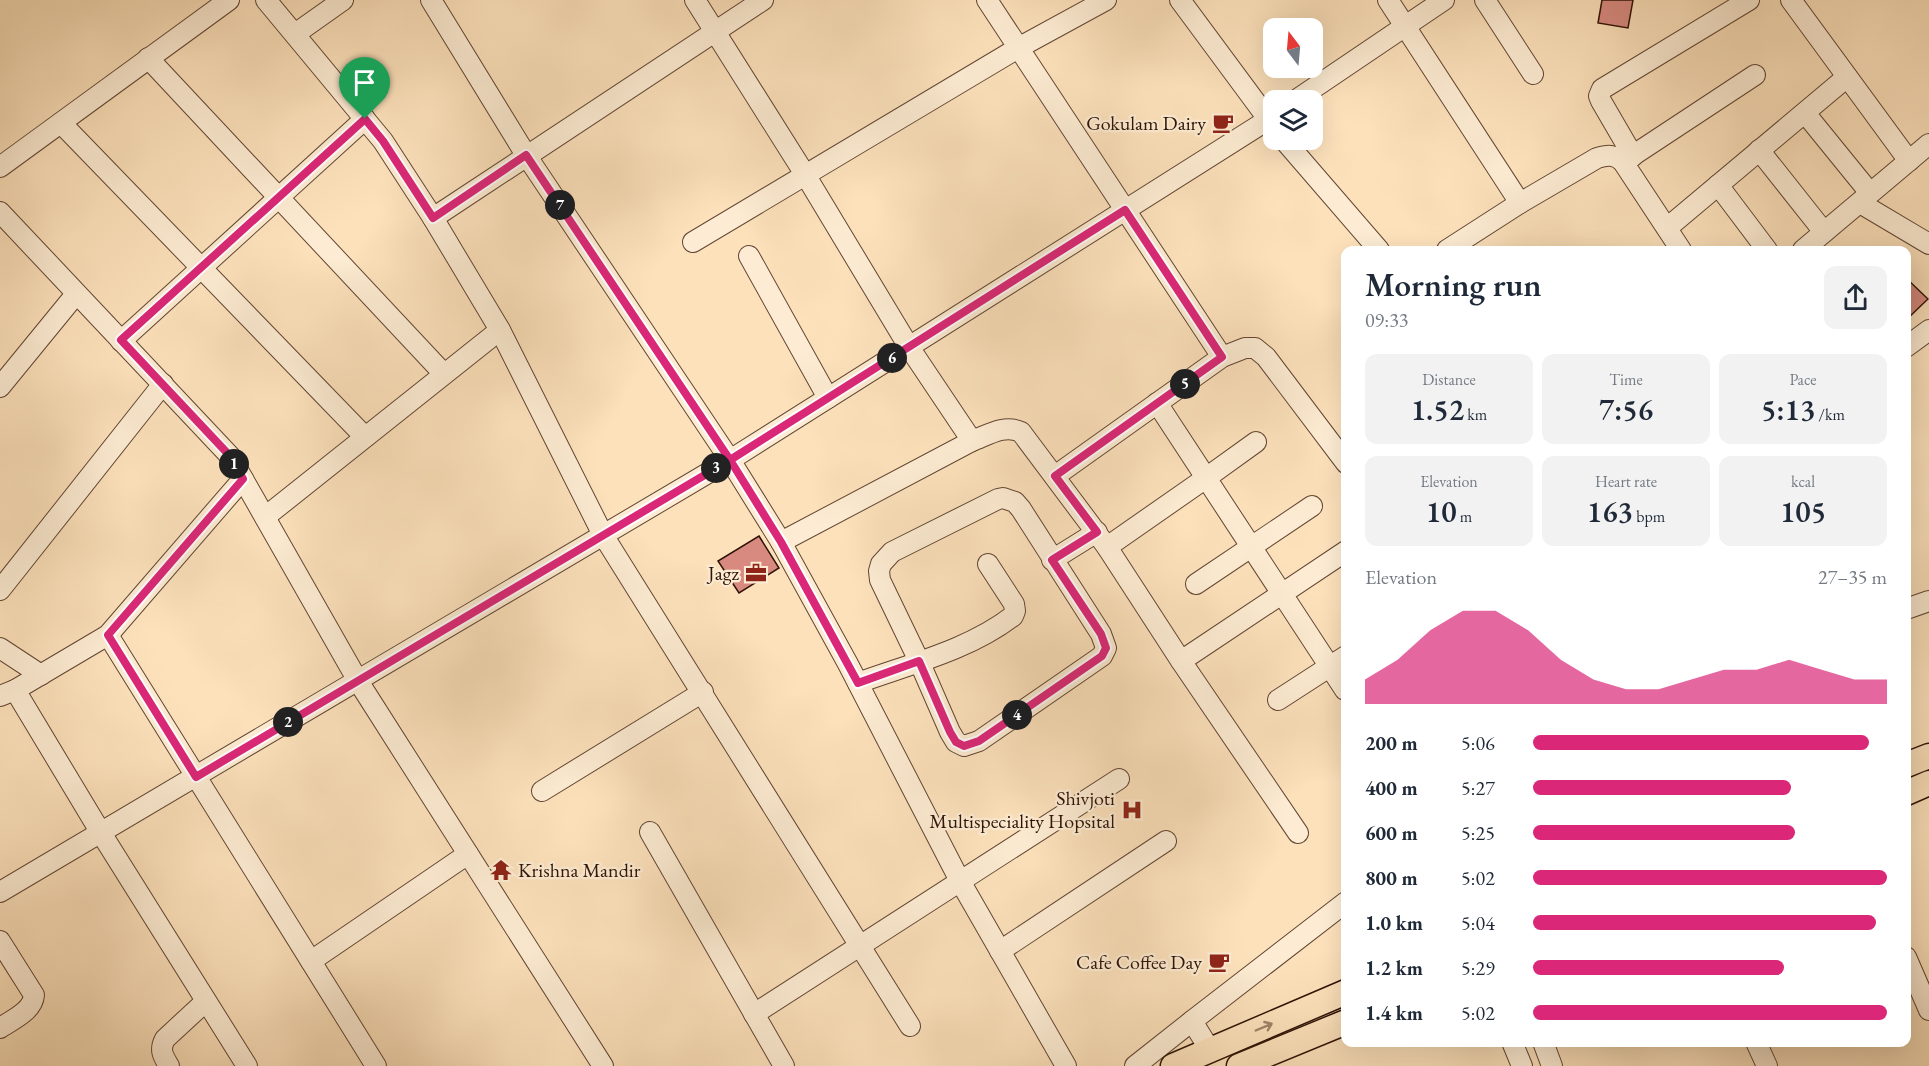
<!DOCTYPE html>
<html lang="en">
<head>
<meta charset="utf-8">
<style>
	:root { --surface:#fff; --page:#f2f2f3; --text:#1f2937; --muted:#747a83; --accent:#db2777 }
	body { margin:0; font-family:"EB Garamond",serif; background:var(--page); color:var(--text); height:100vh; display:flex; flex-direction:column; font-size:22px; white-space:nowrap }
	* { box-sizing:border-box; margin:0 }
	p { font-size:20px; color:var(--muted) }
	.icon { flex:none; width:33px; height:33px; fill:none; stroke:currentColor; stroke-width:2; stroke-linecap:round; stroke-linejoin:round }
	.map { position:relative; flex:1; overflow:hidden }
	.drawer { position:absolute; left:1341px; top:246px; width:570px; height:801px; display:flex; flex-direction:column; background:var(--surface); border-radius:12px; box-shadow:0 6px 24px #0002 }
	.drawer>* { flex:none }
	.needle { width:39px; rotate:344deg }
	.fabs { position:absolute; left:1263px; top:18px; display:grid; gap:12px }
	.fabs a { display:grid; place-items:center; width:60px; height:60px; border-radius:12px; background:var(--surface); box-shadow:0 6px 24px #0002; font-size:30px }
	.pin { position:absolute; display:grid; place-items:center; width:51px; height:51px; color:#fff; margin:-62px -26px; border-radius:50% 50% 50% 0; rotate:-45deg; box-shadow:0 0 6px #0007 }
	.pin .icon { rotate:45deg }
	.km { position:absolute; width:30px; height:30px; margin:-15px; border-radius:50%; background:#222; color:#fff; font-size:16px; line-height:30px; text-align:center }
	.round { display:grid; place-items:center; flex:none; width:63px; height:63px; border-radius:12px; background:var(--page) }
	.headline { display:flex; align-items:center; justify-content:space-between; height:102px; padding:0 24px }
	h1 { font-size:33px; font-weight:600; line-height:45px }
	.stats { display:grid; grid-template-columns:repeat(3,1fr); gap:9px; height:102px; padding:6px 24px }
	.stats div { display:grid; align-content:center; border-radius:12px; background:var(--page); text-align:center }
	.stats b { font-size:30px; font-weight:600 }
	.stats small { font-size:16px; font-weight:400 }
	.stats p { font-size:16px }
	.chart { height:168px; padding:12px 24px }
	.chart p { display:flex; justify-content:space-between }
	.chart svg { width:100%; height:108px; margin-top:6px; fill:var(--accent); opacity:.7 }
	ul { padding:0 24px; list-style:none; font-size:20px }
	li { display:grid; grid-template-columns:96px 72px 1fr; align-items:center; height:45px }
	li i { height:15px; border-radius:8px; background:var(--accent) }
	.map>svg:first-child { display:block }
	.building { fill:#d88a81; stroke:#2e1306; stroke-width:1.5 }
	.lines { fill:none; stroke-linecap:round; stroke-linejoin:round }
	.minor-casing { stroke:#624633; stroke-width:22 }
	.major-casing { stroke:#2e1306; stroke-width:27 }
	.minor { stroke:#fdecd3; stroke-width:20 }
	.major { stroke:#fce1bb; stroke-width:24 }
	.oneway { stroke:#9f846a }
	.route-casing { stroke:#fff; stroke-width:12 }
	.route { stroke:#db2777; stroke-width:8 }
	.labels { text-anchor:middle; dominant-baseline:central; stroke-width:4.5; stroke-linejoin:round; paint-order:stroke }
	.poi-label { font-size:20px; fill:#2e1306; stroke:#fdecd3; text-anchor:end }
</style>
</head>
<body>
<div class="map">
<svg width="1929" height="1066" viewBox="0 0 1929 1066">
	<rect width="100%" height="100%" fill="#fce1bb"/>
	<filter id="stains"><feTurbulence type="fractalNoise" baseFrequency=".00333" numOctaves="4"/><feColorMatrix values="0 0 0 0 .2 0 0 0 0 .09 0 0 0 0 .02 0 0 0 .5 -.17"/></filter>
	<radialGradient id="worn" r=".72"><stop offset=".6" stop-color="#630" stop-opacity="0"/><stop offset="1" stop-color="#630" stop-opacity=".3"/></radialGradient>
	<g class="building">
		<path d="M 1602,0 L 1633,0 L 1628,28 L 1598,23 Z"/>
		<path d="M 1906,278 L 1928,299 L 1906,320 Z"/>
		<path d="M 759,536 L 779,568 L 739,593 L 718,561 Z"/>
	</g>
	<g class="lines">
		<defs>
			<g id="minor">
				<path d="M 266,0 L 383,141 L 433,218 L 500,330 L 603,535 L 910,1026"/>
				<path d="M 431,0 L 526,155 L 730,460 L 781,542 L 848,664 L 960,881 L 1066,1066"/>
				<path d="M 695,0 L 806,176 L 909,347 L 972,441"/>
				<path d="M 987,0 L 1222,357"/>
				<path d="M 1180,0 L 1274,127"/>
				<path d="M 1388,0 L 1520,203"/>
				<path d="M 1485,0 L 1533,74"/>
				<path d="M 1791,0 L 1909,161"/>
				<path d="M 295,34 L 343,0"/>
				<path d="M 148,58 L 444,374"/>
				<path d="M 1296,100 L 1444,0"/>
				<path d="M 1805,113 L 1870,193"/>
				<path d="M 61,123 L 365,437"/>
				<path d="M 1284,140 L 1379,250"/>
				<path d="M 1759,150 L 1824,232"/>
				<path d="M 1633,156 L 1601,101 L 1599,96 L 1602,89 L 1749,0"/>
				<path d="M 1623,162 L 1755,75"/>
				<path d="M 0,167 L 229,0"/>
				<path d="M 1718,185 L 1767,250"/>
				<path d="M 1860,203 L 1929,244"/>
				<path d="M 0,212 L 230,456 L 358,681 L 603,1066"/>
				<path d="M 433,218 L 763,0"/>
				<path d="M 1667,228 L 1847,77"/>
				<path d="M 693,242 L 1018,48 L 1106,0"/>
				<path d="M 1447,250 L 1520,203 L 1597,158 C 1607,155 1615,154 1623,162 L 1681,250"/>
				<path d="M 1803,250 L 1929,144"/>
				<path d="M 749,256 L 828,398"/>
				<path d="M 121,341 L 365,119"/>
				<path d="M 1906,347 L 1929,330"/>
				<path d="M 0,387 L 76,294"/>
				<path d="M 1157,403 L 1345,690"/>
				<path d="M 1055,476 L 1222,357 L 1245,348 L 1255,348 L 1266,357 L 1346,463"/>
				<path d="M 1003,498 L 1015,502 L 1021,509 L 1101,634 L 1106,648 L 1102,656 L 979,741 L 964,746 L 956,742 L 950,732 L 919,661 L 880,580 L 879,571 L 881,564 L 892,552 L 998,499 Z"/>
				<path d="M 265,517 L 500,330"/>
				<path d="M 781,542 L 972,441 C 988,435 1004,424 1021,432 L 1107,547 L 1181,661 L 1298,833"/>
				<path d="M 1107,547 L 1206,478 L 1256,442"/>
				<path d="M 1052,560 L 1097,532"/>
				<path d="M 1196,584 L 1312,506"/>
				<path d="M 0,590 L 163,384"/>
				<path d="M 1906,609 L 1929,601"/>
				<path d="M 108,635 L 376,1066"/>
				<path d="M 0,648 L 41,675"/>
				<path d="M 1181,661 L 1346,551"/>
				<path d="M 858,683 C 910,664 969,650 1013,616 L 1015,611 L 1014,604 L 988,564"/>
				<path d="M 15,690 L 101,833 L 247,1066"/>
				<path d="M 0,696 L 15,690 L 108,635 L 243,479"/>
				<path d="M 1278,700 L 1346,656"/>
				<path d="M 542,791 L 703,692"/>
				<path d="M 650,832 L 784,1066"/>
				<path d="M 0,892 L 730,460 L 1274,116"/>
				<path d="M 0,941 L 34,995 C 33,1011 12,1020 0,1028"/>
				<path d="M 1000,951 L 1166,841"/>
				<path d="M 1906,957 L 1929,1010"/>
				<path d="M 311,961 L 468,854"/>
				<path d="M 754,1014 L 1119,779"/>
				<path d="M 1512,1042 L 1522,1066"/>
				<path d="M 1543,1042 L 1552,1066"/>
				<path d="M 1756,1042 L 1767,1066"/>
				<path d="M 1210,1050 L 1192,1021 L 1346,902"/>
				<path d="M 169,1066 C 163,1056 159,1050 165,1039 L 206,1001"/>
				<path d="M 1135,1066 L 1192,1021"/>
			</g>
			<g id="major">
				<path d="M 1906,765 L 1929,756"/>
				<path d="M 1906,793 L 1929,783"/>
				<path d="M 1173,1066 L 1346,992"/>
				<path d="M 1239,1066 L 1346,1022"/>
			</g>
		</defs>
		<use href="#minor" class="minor-casing"/>
		<use href="#major" class="major-casing"/>
		<use href="#minor" class="minor"/>
		<use href="#major" class="major"/>
	</g>
	<defs><path id="oneway-shaft" d="M-6 0H5M1.5-3L5.5 0L1.5 3" fill="none" stroke-width="1.6" stroke-linecap="round" stroke-linejoin="round" transform="scale(1.5)"/></defs>
	<use class="oneway" href="#oneway-shaft" transform="translate(1264 1027) rotate(-23)"/>
	<g class="lines">
		<defs>
			<path id="route" d="M 365,119 L 121,340 L 230,456 L 243,479 L 108,635 L 196,777 L 730,460 L 781,542 L 858,683 L 919,661 L 950,732 L 956,742 L 964,746 L 979,741 L 1102,656 L 1106,648 L 1101,634 L 1052,560 L 1097,532 L 1055,476 L 1222,357 L 1125,210 L 730,460 L 526,155 L 433,218 L 383,141 L 365,119"/>
		</defs>
		<use href="#route" class="route-casing"/>
		<use href="#route" class="route"/>
	</g>
	<defs>
		<symbol id="cafe-bare" viewBox="-9 -9 18 18"><path d="M-5.5-4.5H6V0H3Q3 3.5 0 3.5H-2.5Q-5.5 3.5-5.5 0ZM3-3.2v2h1.7v-2ZM-6 4.5H4V6H-6Z" fill="#8f2418" stroke="#fdecd3" stroke-width="2.5" paint-order="stroke"/></symbol>
		<symbol id="office-bare" viewBox="-9 -9 18 18"><path d="M-6-3h4V-5.5h4V-3h4V5H-6ZM-1-4.5V-3h2v-1.5ZM-6 0V1H6V0Z" fill="#8f2418" stroke="#fdecd3" stroke-width="2.5" paint-order="stroke"/></symbol>
		<symbol id="hospital-bare" viewBox="-9 -9 18 18"><path d="M-5-5h3v3.5h4V-5h3V5h-3V1.5h-4V5h-3Z" fill="#8f2418" stroke="#fdecd3" stroke-width="2.5" paint-order="stroke"/></symbol>
		<symbol id="temple-bare" viewBox="-9 -9 18 18"><path d="M0-6L5-2H3V0L6.5 2.5H4V6H1.5V3h-3V6H-4V2.5H-6.5L-3 0V-2H-5Z" fill="#8f2418" stroke="#fdecd3" stroke-width="2.5" paint-order="stroke"/></symbol>
	</defs>
	<g fill-rule="evenodd">
		<use href="#cafe-bare" x="1208" y="108" width="30" height="30"/>
		<use href="#office-bare" x="741" y="558" width="30" height="30"/>
		<use href="#hospital-bare" x="1117" y="795" width="30" height="30"/>
		<use href="#temple-bare" x="486" y="855" width="30" height="30"/>
		<use href="#cafe-bare" x="1204" y="947" width="30" height="30"/>
	</g>
	<g class="labels">
		<g class="poi-label">
			<text x="1206" y="123">Gokulam Dairy</text>
			<text x="739" y="573">Jagz</text>
			<text x="1115" y="798">Shivjoti<tspan x="1115" dy="23">Multispeciality Hopsital</tspan></text>
			<text x="518" y="870" text-anchor="start">Krishna Mandir</text>
			<text x="1202" y="962">Cafe Coffee Day</text>
		</g>
	</g>
	<rect width="100%" height="100%" filter="url(#stains)"/>
	<rect width="100%" height="100%" fill="url(#worn)"/>
</svg>
<div class="fabs">
<a><svg class="needle" viewBox="-14 -14 28 28"><path d="M0-13l5 13h-10z" fill="#e53935"/><path d="M0 13l5-13h-10z" fill="#747a83"/></svg></a>
<a><svg class="icon" aria-label="layers" viewBox="0 0 24 24"><path d="M12 4l9 5-9 5-9-5zM3 14l9 5 9-5"/></svg></a>
</div>
<div class="pin" style="left:365px;top:119px;background:#1e9e55"><svg class="icon" aria-label="arrive" viewBox="0 0 24 24"><path d="M6 21V4h12l-3 4 3 4H6"/></svg></div>
<b class="km" style="left:234px;top:464px">1</b>
<b class="km" style="left:288px;top:722px">2</b>
<b class="km" style="left:716px;top:468px">3</b>
<b class="km" style="left:1017px;top:715px">4</b>
<b class="km" style="left:1185px;top:384px">5</b>
<b class="km" style="left:892px;top:358px">6</b>
<b class="km" style="left:560px;top:205px">7</b>
<section class="drawer">
<div class="headline"><div><h1>Morning run</h1><p>09:33</p></div><a class="round"><svg class="icon" aria-label="share" viewBox="0 0 24 24"><path d="M12 15V3M7 8l5-5 5 5M5 13v7h14v-7"/></svg></a></div>
<div class="stats">
<div><p>Distance</p><b>1.52<small> km</small></b></div>
<div><p>Time</p><b>7:56</b></div>
<div><p>Pace</p><b>5:13<small> /km</small></b></div>
</div>
<div class="stats">
<div><p>Elevation</p><b>10<small> m</small></b></div>
<div><p>Heart rate</p><b>163<small> bpm</small></b></div>
<div><p>kcal</p><b>105</b></div>
</div>
<div class="chart"><p><span>Elevation</span>27–35 m</p>
<svg viewBox="0 0 160 44" preserveAspectRatio="none"><path d="M0 44V34L10 26L20 14L30 6L40 6L50 14L60 26L70 34L80 38L90 38L100 34L110 30L120 30L130 26L140 30L150 34L160 34V44z"/></svg>
</div>
<ul>
<li><b>200 m</b>5:06<i style="width:95%"></i></li>
<li><b>400 m</b>5:27<i style="width:73%"></i></li>
<li><b>600 m</b>5:25<i style="width:74%"></i></li>
<li><b>800 m</b>5:02<i style="width:100%"></i></li>
<li><b>1.0 km</b>5:04<i style="width:97%"></i></li>
<li><b>1.2 km</b>5:29<i style="width:71%"></i></li>
<li><b>1.4 km</b>5:02<i style="width:100%"></i></li>
</ul>
</section>
</div>
</body>
</html>
